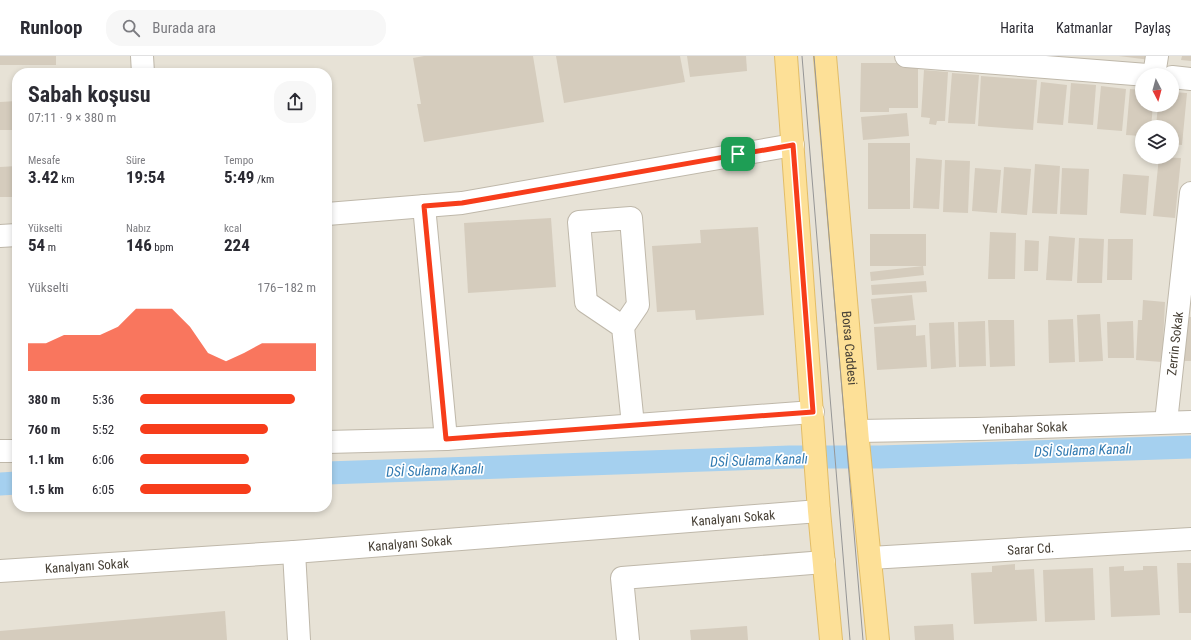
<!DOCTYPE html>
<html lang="tr">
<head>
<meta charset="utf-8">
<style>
	:root { --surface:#fff; --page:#f7f7f7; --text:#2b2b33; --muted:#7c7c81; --line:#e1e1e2; --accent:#f73d1b }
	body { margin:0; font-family:"Roboto Condensed",sans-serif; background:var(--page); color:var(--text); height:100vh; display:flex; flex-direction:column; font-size:15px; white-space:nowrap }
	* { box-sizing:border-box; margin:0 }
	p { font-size:13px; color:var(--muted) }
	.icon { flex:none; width:22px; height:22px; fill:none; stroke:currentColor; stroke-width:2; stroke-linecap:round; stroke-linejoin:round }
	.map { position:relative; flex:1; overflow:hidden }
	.details { position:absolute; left:12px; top:12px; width:320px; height:444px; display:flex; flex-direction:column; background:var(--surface); border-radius:16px; box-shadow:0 2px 6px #0003 }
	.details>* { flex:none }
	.needle { width:26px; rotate:174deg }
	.tools { position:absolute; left:1135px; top:12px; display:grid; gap:8px }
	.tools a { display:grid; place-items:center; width:44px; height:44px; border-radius:50%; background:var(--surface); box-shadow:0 2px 6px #0003; font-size:20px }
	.pin { position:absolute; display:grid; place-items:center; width:34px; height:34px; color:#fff; margin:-17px; border-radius:8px; box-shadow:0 2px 6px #0006 }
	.round { display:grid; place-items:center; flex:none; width:42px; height:42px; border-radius:16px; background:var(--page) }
	.head { display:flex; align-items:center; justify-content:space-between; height:68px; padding:0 16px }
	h1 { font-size:22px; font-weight:700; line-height:30px }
	.metrics { display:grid; grid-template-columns:repeat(3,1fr); gap:6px; height:68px; padding:4px 16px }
	.metrics div { display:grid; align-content:center }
	.metrics b { font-size:17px; font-weight:700 }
	.metrics small { font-size:11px; font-weight:400 }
	.metrics p { font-size:11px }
	.chart { height:112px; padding:8px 16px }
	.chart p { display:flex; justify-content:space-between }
	.chart svg { width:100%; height:72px; margin-top:4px; fill:var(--accent); opacity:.7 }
	ul { padding:0 16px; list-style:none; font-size:13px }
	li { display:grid; grid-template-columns:64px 48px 1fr; align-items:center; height:30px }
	li i { height:10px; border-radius:5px; background:var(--accent) }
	header { display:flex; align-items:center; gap:24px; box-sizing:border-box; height:56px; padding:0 20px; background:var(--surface); border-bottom:1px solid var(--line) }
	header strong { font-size:19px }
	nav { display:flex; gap:22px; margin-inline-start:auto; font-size:14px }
	.search { width:280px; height:36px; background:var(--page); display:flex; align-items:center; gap:10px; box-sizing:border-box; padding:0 14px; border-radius:16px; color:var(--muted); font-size:15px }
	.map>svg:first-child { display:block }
	.residential { fill:#e7e2d6; fill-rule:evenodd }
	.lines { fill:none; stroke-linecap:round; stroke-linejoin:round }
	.canal { stroke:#a5d0ef; stroke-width:23 }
	.building { fill:#d5ccbd }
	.minor-casing { stroke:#bfb8aa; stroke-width:24 }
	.major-casing { stroke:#e2bd67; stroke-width:24 }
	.minor { stroke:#fff; stroke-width:22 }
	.major { stroke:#fde097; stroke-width:22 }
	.tram { stroke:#969696; stroke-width:1 }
	.route-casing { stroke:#fff; stroke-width:8 }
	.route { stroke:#f73d1b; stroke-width:5 }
	.labels { text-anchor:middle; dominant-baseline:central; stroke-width:3.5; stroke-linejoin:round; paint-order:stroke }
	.street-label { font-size:13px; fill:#474036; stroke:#fff }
	.water-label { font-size:14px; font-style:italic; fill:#317ab1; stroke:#fff }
</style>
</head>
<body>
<header>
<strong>Runloop</strong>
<div class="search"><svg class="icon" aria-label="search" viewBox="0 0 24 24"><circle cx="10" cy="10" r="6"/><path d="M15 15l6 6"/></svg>Burada ara</div>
<nav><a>Harita</a><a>Katmanlar</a><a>Paylaş</a></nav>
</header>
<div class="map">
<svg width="1191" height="584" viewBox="0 0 1191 584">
	<rect width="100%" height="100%" fill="#f3f0e7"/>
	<path class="residential" d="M 0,0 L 1191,0 L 1191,584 L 0,584 ZM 17,17 L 327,17 L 327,451 L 17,451 ZM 1142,19 L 1172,19 L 1172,49 L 1142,49 ZM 1142,71 L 1172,71 L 1172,101 L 1142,101 Z"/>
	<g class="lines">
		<g class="canal">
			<path d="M 327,417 L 790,401 L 880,401 L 1191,391"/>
			<path d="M 0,428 L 17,427"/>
		</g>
	</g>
	<g class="building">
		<rect x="0" y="0" width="56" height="9"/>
		<path d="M 424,0 L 533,0 L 544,66 L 424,86 L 417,48 L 421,48 L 413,2 Z"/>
		<path d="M 556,0 L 680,0 L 685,26 L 564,47 Z"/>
		<path d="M 687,0 L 746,0 L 747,15 L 690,21 Z"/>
		<path d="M 1119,0 L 1150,0 L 1150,4 Z"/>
		<path d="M 1182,0 L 1191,0 L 1191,5 L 1181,4 Z"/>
		<path d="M 861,7 L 918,7 L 918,52 L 889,52 L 889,56 L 860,56 Z"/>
		<path d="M 924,14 L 948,16 L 945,65 L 937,65 L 936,69 L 929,68 L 930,62 L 921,61 Z"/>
		<path d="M 952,17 L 979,19 L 975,68 L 948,67 Z"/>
		<path d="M 981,20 L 1037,24 L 1033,74 L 978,70 Z"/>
		<path d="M 1041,26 L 1067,29 L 1063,69 L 1037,67 Z"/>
		<path d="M 1071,27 L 1096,29 L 1093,69 L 1068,67 Z"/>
		<path d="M 1101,30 L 1126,33 L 1122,75 L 1097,73 Z"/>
		<path d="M 1130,33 L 1142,34 L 1142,49 L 1153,49 L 1151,71 L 1142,71 L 1142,80 L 1126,79 Z"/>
		<path d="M 1172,36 L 1187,37 L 1182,89 L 1172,88 L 1172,71 L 1156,71 L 1158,49 L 1172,49 Z"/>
		<path d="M 17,45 L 17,74 L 0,74 L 0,46 Z"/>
		<path d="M 907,57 L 909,80 L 863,84 L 861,61 Z"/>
		<rect x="868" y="87" width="42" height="66"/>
		<path d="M 1159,101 L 1181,102 L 1175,162 L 1153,160 Z"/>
		<path d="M 916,102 L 942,104 L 939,153 L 913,152 Z"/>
		<path d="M 945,104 L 970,105 L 968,157 L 943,156 Z"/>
		<path d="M 1035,108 L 1060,110 L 1057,158 L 1032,157 Z"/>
		<path d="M 17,110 L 17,141 L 0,141 L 0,111 Z"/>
		<path d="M 1004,111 L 1031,113 L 1027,159 L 1001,157 Z"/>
		<path d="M 975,112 L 1001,114 L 997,157 L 972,155 Z"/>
		<path d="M 1062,112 L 1089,113 L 1087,159 L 1060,158 Z"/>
		<path d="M 1123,118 L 1149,120 L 1146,159 L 1120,157 Z"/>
		<path d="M 551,162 L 556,231 L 468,237 L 464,167 Z"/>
		<path d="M 758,171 L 764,259 L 696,264 L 695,254 L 657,256 L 652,190 L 701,187 L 700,174 Z"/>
		<path d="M 990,176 L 1016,177 L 1015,223 L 988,223 Z"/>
		<rect x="870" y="178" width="56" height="32"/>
		<path d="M 1049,180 L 1075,182 L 1072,225 L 1046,224 Z"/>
		<path d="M 1079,182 L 1104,183 L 1102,227 L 1077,227 Z"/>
		<path d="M 1108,183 L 1133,183 L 1132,224 L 1107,224 Z"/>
		<path d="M 1025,184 L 1039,185 L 1038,215 L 1024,215 Z"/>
		<path d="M 923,210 L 924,219 L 871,225 L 870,216 Z"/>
		<path d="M 926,225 L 927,236 L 872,239 L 871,229 Z"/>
		<path d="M 912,239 L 915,264 L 874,268 L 871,243 Z"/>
		<path d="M 1143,244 L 1165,246 L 1162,306 L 1136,304 L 1138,264 L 1142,264 Z"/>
		<path d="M 1100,258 L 1103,305 L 1079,306 L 1077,259 Z"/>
		<path d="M 1187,261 L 1191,261 L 1191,305 L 1184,305 Z"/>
		<path d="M 1073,263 L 1075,306 L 1049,307 L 1048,264 Z"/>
		<path d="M 988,264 L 1014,264 L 1015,310 L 990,311 Z"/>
		<path d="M 985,265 L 986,310 L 959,311 L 958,266 Z"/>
		<path d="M 1133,265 L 1134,302 L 1108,302 L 1107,266 Z"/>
		<path d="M 954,266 L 956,311 L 931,313 L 929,267 Z"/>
		<path d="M 916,269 L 916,280 L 925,279 L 927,311 L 877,314 L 874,271 Z"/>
		<path d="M 1177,507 L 1191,507 L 1191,557 L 1179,557 Z"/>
		<path d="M 1015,508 L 1015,514 L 1034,513 L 1037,565 L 974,568 L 971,517 L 992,516 L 992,510 Z"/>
		<path d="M 1124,510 L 1124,515 L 1143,514 L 1143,510 L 1157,510 L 1160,559 L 1111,561 L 1109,511 Z"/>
		<path d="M 1093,512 L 1095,564 L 1045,566 L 1043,514 Z"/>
		<path d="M 225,555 L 227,584 L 0,584 L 0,575 Z"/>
		<path d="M 953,568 L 954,584 L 915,584 L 914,570 Z"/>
		<path d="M 747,570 L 748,584 L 691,584 L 690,574 Z"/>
	</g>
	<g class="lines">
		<defs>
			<g id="minor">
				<path d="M 142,0 L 143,17"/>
				<path d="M 906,0 L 1147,19"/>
				<path d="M 1154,19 L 1157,0"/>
				<path d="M 1172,21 L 1191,23"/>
				<path d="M 424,150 L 446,383"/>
				<path d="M 327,158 L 462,147 L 793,89"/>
				<path d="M 0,180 L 17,179"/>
				<path d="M 623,271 L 586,246 L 579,166 L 631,162 L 638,249 L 623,271 L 633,369"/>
				<path id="s1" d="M 1166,366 L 1191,137"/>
				<path id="s2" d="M 858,375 L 976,373 L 1191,366"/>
				<path d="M 327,386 L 446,383 L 813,356"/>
				<path d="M 0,395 L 17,395"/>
				<path d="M 294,496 L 299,584"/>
				<path id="s3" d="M 870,502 L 1191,483"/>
				<path id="s4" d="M 0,515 L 294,496 L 819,455"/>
				<path d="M 628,584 L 622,522 L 824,506"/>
			</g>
			<g id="major">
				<path d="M 786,0 L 819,455 L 831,584"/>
				<path id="s5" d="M 825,0 L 858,385 L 878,584"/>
			</g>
		</defs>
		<use href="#minor" class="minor-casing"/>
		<use href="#major" class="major-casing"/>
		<use href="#minor" class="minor"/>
		<use href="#major" class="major"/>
		<g class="tram">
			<path d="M 802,0 L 850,584"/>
			<path d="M 814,0 L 863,584"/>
		</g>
	</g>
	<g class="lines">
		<defs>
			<path id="route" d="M 793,89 L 813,356 L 446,383 L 424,150 L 462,147 Z"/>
		</defs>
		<use href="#route" class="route-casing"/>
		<use href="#route" class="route"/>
	</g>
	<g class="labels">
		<g class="street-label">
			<text stroke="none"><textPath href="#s1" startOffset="79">Zerrin Sokak</textPath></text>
			<text stroke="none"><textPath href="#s5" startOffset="293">Borsa Caddesi</textPath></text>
			<text stroke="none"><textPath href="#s2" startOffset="167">Yenibahar Sokak</textPath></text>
			<text stroke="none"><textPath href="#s4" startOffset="735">Kanalyanı Sokak</textPath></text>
			<text stroke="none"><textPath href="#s4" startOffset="411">Kanalyanı Sokak</textPath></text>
			<text stroke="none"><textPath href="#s3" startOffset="161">Sarar Cd.</textPath></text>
			<text stroke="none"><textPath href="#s4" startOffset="87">Kanalyanı Sokak</textPath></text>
		</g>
		<g class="water-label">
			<text transform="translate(1083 394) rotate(-2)">DSİ Sulama Kanalı</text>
			<text transform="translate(759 404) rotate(-2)">DSİ Sulama Kanalı</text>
			<text transform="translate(435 414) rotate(-2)">DSİ Sulama Kanalı</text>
		</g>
	</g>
</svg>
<div class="tools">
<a><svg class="needle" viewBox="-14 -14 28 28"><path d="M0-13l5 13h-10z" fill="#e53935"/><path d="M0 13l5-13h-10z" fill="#7c7c81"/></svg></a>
<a><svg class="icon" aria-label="layers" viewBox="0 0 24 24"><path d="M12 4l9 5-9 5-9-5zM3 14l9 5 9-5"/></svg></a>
</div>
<div class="pin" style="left:738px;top:98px;background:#1e9e55"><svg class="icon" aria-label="arrive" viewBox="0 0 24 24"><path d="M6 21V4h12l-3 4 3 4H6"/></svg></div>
<section class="details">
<div class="head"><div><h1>Sabah koşusu</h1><p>07:11 · 9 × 380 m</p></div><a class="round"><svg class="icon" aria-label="share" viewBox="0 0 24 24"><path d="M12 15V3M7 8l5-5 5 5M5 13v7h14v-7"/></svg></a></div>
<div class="metrics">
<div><p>Mesafe</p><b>3.42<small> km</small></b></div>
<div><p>Süre</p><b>19:54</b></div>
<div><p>Tempo</p><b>5:49<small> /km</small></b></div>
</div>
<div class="metrics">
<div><p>Yükselti</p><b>54<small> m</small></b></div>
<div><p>Nabız</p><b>146<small> bpm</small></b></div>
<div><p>kcal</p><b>224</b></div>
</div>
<div class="chart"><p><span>Yükselti</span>176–182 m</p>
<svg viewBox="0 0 160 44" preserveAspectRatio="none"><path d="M0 44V27L10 27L20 22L30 22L40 22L50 17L60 6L70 6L80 6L90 17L100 33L110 38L120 33L130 27L140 27L150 27L160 27V44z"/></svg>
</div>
<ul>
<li><b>380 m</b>5:36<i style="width:88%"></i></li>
<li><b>760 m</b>5:52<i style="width:73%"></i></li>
<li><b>1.1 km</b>6:06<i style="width:62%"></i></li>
<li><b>1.5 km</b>6:05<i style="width:63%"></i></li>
</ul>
</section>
</div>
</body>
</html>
